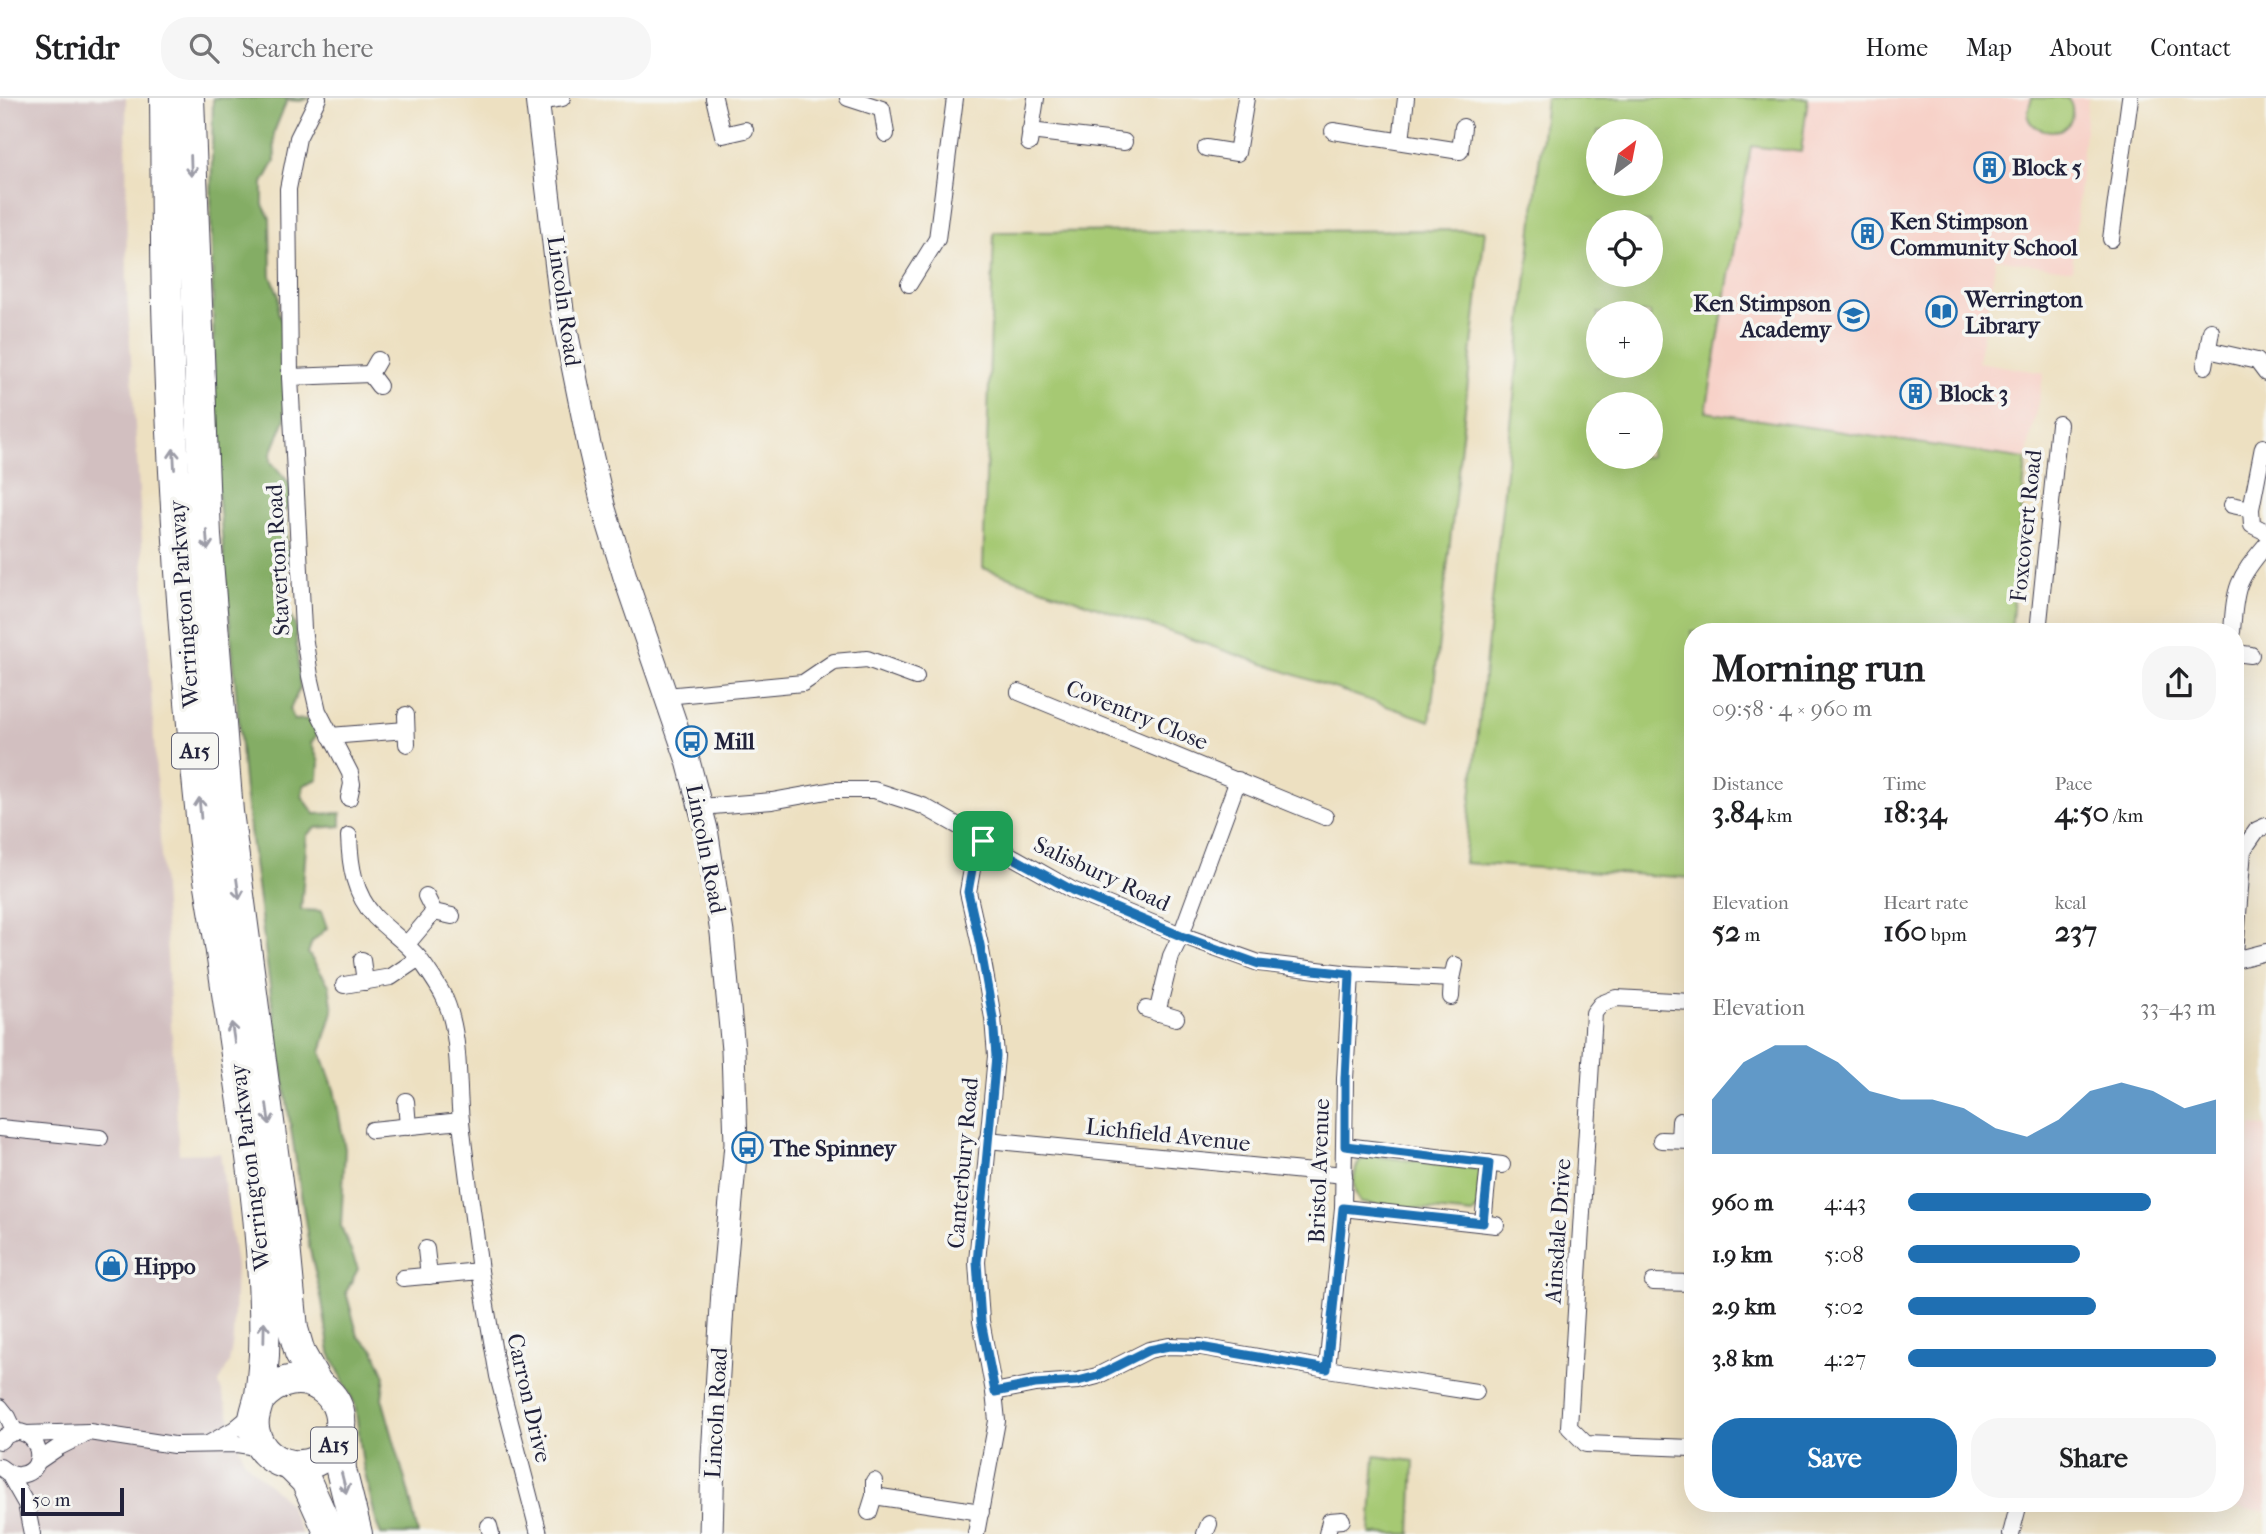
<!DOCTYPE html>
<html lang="en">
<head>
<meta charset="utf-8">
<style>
	:root { --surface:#fff; --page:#f6f6f6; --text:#202124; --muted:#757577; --line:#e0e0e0; --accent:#1f6fb2 }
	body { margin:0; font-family:"IM FELL French Canon",serif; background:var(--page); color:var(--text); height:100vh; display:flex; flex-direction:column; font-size:26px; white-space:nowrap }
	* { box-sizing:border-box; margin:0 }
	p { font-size:23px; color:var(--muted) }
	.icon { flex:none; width:38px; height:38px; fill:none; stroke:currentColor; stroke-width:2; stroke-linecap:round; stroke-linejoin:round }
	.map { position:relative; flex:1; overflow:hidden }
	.drawer { position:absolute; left:1684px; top:525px; width:560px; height:889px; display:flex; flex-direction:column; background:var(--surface); border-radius:28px; box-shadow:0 7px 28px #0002 }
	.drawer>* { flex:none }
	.needle { width:46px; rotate:32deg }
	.buttons { position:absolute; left:1586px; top:21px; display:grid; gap:14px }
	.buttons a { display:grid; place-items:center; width:77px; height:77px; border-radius:50%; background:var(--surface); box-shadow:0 7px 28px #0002; font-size:35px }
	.scale { position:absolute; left:21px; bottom:18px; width:103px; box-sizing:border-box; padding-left:7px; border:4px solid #22223b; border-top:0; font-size:19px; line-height:24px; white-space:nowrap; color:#22223b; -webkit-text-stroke:5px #f6f6f2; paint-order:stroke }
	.pin { position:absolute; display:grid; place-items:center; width:60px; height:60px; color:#fff; margin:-30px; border-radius:14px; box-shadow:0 4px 10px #0006 }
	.round { display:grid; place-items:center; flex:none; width:74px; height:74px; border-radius:28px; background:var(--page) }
	.overview { display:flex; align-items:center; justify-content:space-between; height:119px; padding:0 28px }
	h1 { font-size:38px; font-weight:700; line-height:52px }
	.stats { display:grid; grid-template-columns:repeat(3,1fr); gap:10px; height:119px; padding:7px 28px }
	.stats div { display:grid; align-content:center }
	.stats b { font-size:30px; font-weight:700 }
	.stats small { font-size:19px; font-weight:400 }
	.stats p { font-size:19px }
	.chart { height:196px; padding:14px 28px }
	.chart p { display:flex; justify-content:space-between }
	.chart svg { width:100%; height:126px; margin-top:7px; fill:var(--accent); opacity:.7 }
	.button { display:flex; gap:14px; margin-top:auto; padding:14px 28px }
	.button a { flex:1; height:80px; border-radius:28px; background:var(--accent); color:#fff; font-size:28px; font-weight:700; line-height:80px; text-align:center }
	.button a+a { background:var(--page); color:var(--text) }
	ul { padding:0 28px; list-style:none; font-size:23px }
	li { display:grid; grid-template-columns:112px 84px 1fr; align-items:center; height:52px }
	li i { height:18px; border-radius:9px; background:var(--accent) }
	header { display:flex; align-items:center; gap:42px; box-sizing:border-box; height:98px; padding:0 35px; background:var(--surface); border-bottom:2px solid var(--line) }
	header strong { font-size:33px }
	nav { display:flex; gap:38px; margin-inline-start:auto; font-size:24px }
	.search { width:490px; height:63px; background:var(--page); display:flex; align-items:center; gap:18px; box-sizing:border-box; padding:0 24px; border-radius:28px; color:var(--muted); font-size:26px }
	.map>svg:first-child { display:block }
	.built { fill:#f7d1c8 }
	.industrial { fill:#d2bfc0 }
	.green { fill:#a6c973; stroke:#647657; stroke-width:2; fill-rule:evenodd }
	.forest { fill:#84ad65; stroke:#536850; stroke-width:2 }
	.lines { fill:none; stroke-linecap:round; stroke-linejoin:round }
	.street-casing { stroke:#403e4f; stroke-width:18 }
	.secondary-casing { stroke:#403e4f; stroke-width:25 }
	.highway-casing { stroke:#403e4f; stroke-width:32 }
	.street { stroke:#fff; stroke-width:16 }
	.secondary { stroke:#fff; stroke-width:23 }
	.highway { stroke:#fff; stroke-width:30 }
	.oneway { stroke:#9c9ca7 }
	.route-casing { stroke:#fff; stroke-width:14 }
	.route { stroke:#1f6fb2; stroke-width:9 }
	.labels { text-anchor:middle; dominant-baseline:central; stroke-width:7; stroke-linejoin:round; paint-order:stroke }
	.shield { fill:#f6f6f2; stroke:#626272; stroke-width:2 }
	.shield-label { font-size:21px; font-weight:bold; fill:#22223b }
	.poi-label { font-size:23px; font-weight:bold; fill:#22223b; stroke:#f6f6f2; text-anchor:start }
	.street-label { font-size:23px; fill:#22223b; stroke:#f6f6f2 }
</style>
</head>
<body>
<header>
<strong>Stridr</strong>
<div class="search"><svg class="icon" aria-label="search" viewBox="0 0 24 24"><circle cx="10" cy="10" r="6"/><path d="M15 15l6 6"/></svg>Search here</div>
<nav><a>Home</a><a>Map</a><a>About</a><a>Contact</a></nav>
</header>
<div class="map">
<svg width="2266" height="1436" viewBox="0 0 2266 1436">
	<rect width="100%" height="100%" fill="#f6f6f2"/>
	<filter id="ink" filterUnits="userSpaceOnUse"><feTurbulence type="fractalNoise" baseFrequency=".0143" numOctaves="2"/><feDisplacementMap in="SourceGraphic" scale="14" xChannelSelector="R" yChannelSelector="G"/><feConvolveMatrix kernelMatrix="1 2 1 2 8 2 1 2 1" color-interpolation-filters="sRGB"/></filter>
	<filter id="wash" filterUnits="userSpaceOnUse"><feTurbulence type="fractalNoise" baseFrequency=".00686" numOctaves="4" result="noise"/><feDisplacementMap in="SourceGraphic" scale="28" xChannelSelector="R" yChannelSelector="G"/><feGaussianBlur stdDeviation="1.57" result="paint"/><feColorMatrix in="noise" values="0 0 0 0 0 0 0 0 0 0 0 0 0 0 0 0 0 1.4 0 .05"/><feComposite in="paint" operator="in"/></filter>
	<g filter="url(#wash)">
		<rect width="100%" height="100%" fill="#ede0c1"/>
		<g class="built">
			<path d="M 1729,0 L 2088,0 L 2072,172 L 1996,161 L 1978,264 L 2044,275 L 2026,361 L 1706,314 L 1751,48 Z"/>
			<path d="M 2252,1027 L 2266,1028 L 2266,1413 L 2177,1405 L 2235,1405 L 2235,1114 Z"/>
		</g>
		<path class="industrial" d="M 0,0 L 126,0 L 127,194 L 179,1056 L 220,1055 L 236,1168 L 233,1242 L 229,1265 L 219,1285 L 244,1363 L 287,1403 L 302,1436 L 0,1436 Z"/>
		<g class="green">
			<path d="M 1546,0 L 1808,0 L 1801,54 L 1751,48 L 1706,314 L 2026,361 L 2011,534 L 1692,534 L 1692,780 L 1464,765 ZM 1650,33 L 1650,86 L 1598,86 L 1598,33 ZM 1650,124 L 1650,177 L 1598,177 L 1598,124 ZM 1598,215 L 1650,215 L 1650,268 L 1598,268 ZM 1650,306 L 1650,359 L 1598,359 L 1598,306 Z"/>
			<path d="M 2032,0 L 2068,0 C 2072,5 2073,9 2072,16 C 2071,39 2036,36 2029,22 C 2026,16 2030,6 2032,0 Z"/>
			<path d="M 1485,132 L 1430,623 L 983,470 L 994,134 Z"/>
			<path d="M 1367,1057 L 1478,1071 L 1480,1074 L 1478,1110 L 1473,1116 L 1361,1105 C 1350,1093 1352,1065 1367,1057 Z"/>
			<path d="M 1375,1358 L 1414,1363 L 1411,1436 L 1370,1436 Z"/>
		</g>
		<path class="forest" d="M 213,0 L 310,0 L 300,3 L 287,2 L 274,34 L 275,63 L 263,85 L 263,107 L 270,120 L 271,178 L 279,198 L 278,214 L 285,231 L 285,321 L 271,356 L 271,364 L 290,386 L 291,404 L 283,416 L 287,427 L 286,447 L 293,458 L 288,471 L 279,466 L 273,472 L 277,495 L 295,527 L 300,590 L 290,611 L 294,622 L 312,621 L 318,635 L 311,645 L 319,664 L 318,681 L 304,687 L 302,698 L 315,716 L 341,715 L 341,728 L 315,730 L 307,737 L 301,812 L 321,813 L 327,830 L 312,844 L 308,855 L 329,887 L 333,913 L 321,954 L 334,991 L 345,1051 L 341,1128 L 358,1171 L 346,1194 L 358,1238 L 374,1252 L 385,1278 L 382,1300 L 409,1396 L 418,1436 L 381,1436 L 377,1427 L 363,1367 L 355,1307 L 330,1255 L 322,1203 L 309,1148 L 274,920 L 245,694 L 216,370 L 211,112 Z"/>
	</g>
	<g filter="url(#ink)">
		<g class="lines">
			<defs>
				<g id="street">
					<path d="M 318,0 L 298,40 L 288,91 L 290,279 L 303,531 L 310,578 L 318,613 L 350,675 L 352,686 L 349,700"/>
					<path d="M 714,0 L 723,37 L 745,32"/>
					<path d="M 848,0 L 882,11 L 886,36"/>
					<path d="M 538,4 L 562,0"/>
					<path d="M 1030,33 L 1124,44"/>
					<path d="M 1333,33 L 1460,53 L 1463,29"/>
					<path d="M 1401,43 L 1406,0"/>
					<path d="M 1029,45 L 1036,0"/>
					<path d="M 1206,50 L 1237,55 L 1246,0"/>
					<path d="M 2111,141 L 2130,0"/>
					<path d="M 909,186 L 937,141 L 955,0"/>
					<path d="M 2208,252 L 2257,263 L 2266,275"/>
					<path d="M 378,262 L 370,276 L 379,288"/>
					<path d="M 2205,268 L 2211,233"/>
					<path d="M 290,279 L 370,276"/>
					<path d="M 2263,349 L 2251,411 L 2252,427 L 2266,434"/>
					<path d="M 2232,407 L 2251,411"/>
					<path d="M 2038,534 L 2059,326"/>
					<path d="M 2232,534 C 2235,489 2237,481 2266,447"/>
					<path d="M 2235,555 L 2251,557"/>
					<path d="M 1019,594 L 1325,719"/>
					<path d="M 666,598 L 803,585 L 834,564 L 867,561 L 916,579"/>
					<path d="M 406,617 L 407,646"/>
					<path d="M 330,638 L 406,632"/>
					<path d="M 701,709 L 772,703 L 833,692 L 874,692 L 923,708 L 1072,792 L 1181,837 L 1259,865 L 1351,876 L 1452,881 L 1455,867"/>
					<path d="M 349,738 C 350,768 354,796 375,819 C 389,833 406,844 419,860"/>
					<path d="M 426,798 L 434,814 L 452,818"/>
					<path d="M 407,846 L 434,814"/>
					<path d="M 2235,855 L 2243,752 L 2257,732 L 2266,728"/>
					<path d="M 362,862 L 365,884"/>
					<path d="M 2235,862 L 2266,854"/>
					<path d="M 344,887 L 391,879 L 419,860 C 428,873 438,886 445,901 C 461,938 457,984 461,1023 C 466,1073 474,1123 480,1173"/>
					<path d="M 1451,899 L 1452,881"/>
					<path d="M 1692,904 L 1616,900 L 1601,906 L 1594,915 L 1569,1329 L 1586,1346 L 1692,1350"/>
					<path d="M 1146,911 L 1176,920"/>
					<path d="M 1157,915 L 1171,858 L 1181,837 L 1238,682"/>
					<path d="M 406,1003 L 408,1029"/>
					<path d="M 0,1030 L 100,1040"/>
					<path d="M 372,1032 L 461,1023"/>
					<path d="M 987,1042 L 1344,1077"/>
					<path d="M 1661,1042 L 1692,1043"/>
					<path d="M 1679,1042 L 1680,1023"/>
					<path d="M 1345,1048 L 1502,1067"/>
					<path d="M 1343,1110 L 1496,1127"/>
					<path d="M 1483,1125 L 1489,1065"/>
					<path d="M 426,1151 L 429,1178"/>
					<path d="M 403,1180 L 480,1173 L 498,1278 L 539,1436"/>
					<path d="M 1653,1184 L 1692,1185"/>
					<path d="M 1327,1271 L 1343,1110 L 1345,981 L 1351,876"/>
					<path d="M 994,1294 L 1035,1286 L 1078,1283 L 1097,1278 L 1149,1252 L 1169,1248 L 1201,1249 L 1327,1271 L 1476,1294"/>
					<path d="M 0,1309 L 8,1319 L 15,1334"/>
					<path d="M 25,1336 L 89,1334 L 174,1347 L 237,1346 L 262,1350"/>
					<path d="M 0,1343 C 31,1312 57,1371 20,1377 C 12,1378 6,1374 0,1369"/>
					<path d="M 208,1346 L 235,1331 L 253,1316"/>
					<path d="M 37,1364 L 59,1349 L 83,1337"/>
					<path d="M 9,1376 L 26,1406 L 32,1436"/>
					<path d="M 874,1398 L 981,1414"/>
					<path d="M 869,1414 L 874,1398 L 874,1383"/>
					<path d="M 489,1428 L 491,1436"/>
					<path d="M 976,1436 L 997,1323 L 994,1294 L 981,1223 L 977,1164 L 996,958 L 993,920 L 980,847 L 968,794 L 974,760 L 983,743"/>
					<path d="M 1205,1436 L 1209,1426"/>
					<path d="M 1327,1436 L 1330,1423 L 1342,1422"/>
					<path d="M 2011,1436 L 2019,1405"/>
				</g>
				<path id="secondary" d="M 537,0 L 562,213 L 589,347 L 604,411 L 626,482 L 688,663 L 706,731 L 722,835 L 733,952 L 736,1046 L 723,1192 L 713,1358 L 711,1436"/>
				<g id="highway">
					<path d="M 165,0 C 166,79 165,159 168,238 C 174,405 185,572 203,737 C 207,774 214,811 220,847 C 231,918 241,989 251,1059 C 260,1125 266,1191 264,1257 C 263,1270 262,1284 260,1297 C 257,1311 251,1321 255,1335 C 264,1372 316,1379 334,1346 C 360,1300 298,1255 259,1302"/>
					<path d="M 189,0 L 206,438 L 228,714 L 284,1137 L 293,1231 L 300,1255 L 318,1287"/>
					<path d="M 339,1334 L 341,1372 L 357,1436"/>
					<path d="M 291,1368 L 306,1383 L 330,1436"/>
				</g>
			</defs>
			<use href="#street" class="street-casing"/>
			<use href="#secondary" class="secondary-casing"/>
			<use href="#highway" class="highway-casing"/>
			<use href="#street" class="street"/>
			<use href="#secondary" class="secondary"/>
			<use href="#highway" class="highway"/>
		</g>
		<defs><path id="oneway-shaft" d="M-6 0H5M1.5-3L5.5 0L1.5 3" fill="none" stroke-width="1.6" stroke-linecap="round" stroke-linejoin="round" transform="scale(1.75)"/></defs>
		<g class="oneway">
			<use href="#oneway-shaft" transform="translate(191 68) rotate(88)"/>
			<use href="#oneway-shaft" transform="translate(174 361) rotate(-93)"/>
			<use href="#oneway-shaft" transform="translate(207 442) rotate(86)"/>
			<use href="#oneway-shaft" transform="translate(200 710) rotate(-95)"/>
			<use href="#oneway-shaft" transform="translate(238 791) rotate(82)"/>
			<use href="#oneway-shaft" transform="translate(233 935) rotate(-99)"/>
			<use href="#oneway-shaft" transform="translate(268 1016) rotate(82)"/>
			<use href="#oneway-shaft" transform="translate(264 1234) rotate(-89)"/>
			<use href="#oneway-shaft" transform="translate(344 1385) rotate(76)"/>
		</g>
	</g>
	<g class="lines" filter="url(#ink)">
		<defs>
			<path id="route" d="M 983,743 L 1072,792 L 1181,838 L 1259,866 L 1350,876 L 1345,981 L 1345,1048 L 1489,1065 L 1483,1125 L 1343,1110 L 1327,1271 L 1200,1249 L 1169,1248 L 1149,1252 L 1097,1278 L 1078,1283 L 1035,1286 L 995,1294 L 981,1223 L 977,1164 L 996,958 L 993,920 L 980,847 L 968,794 L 974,760 Z"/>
		</defs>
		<use href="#route" class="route-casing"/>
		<use href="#route" class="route"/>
	</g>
	<defs>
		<symbol id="building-ring" viewBox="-11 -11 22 22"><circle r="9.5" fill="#f6f6f2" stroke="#1f6fb2" stroke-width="1.5"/><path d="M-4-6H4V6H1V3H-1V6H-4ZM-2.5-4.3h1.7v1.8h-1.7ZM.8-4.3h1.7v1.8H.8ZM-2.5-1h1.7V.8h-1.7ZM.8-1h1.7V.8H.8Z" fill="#1f6fb2"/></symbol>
		<symbol id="library-ring" viewBox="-11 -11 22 22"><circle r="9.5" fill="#f6f6f2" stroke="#1f6fb2" stroke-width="1.5"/><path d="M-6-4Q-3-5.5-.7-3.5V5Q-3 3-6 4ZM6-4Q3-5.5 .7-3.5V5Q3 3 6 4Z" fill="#1f6fb2"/></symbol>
		<symbol id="school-ring" viewBox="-11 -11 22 22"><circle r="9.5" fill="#f6f6f2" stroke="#1f6fb2" stroke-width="1.5"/><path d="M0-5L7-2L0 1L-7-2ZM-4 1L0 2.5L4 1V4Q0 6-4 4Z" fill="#1f6fb2"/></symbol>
		<symbol id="bus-ring" viewBox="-11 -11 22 22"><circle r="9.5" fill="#f6f6f2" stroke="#1f6fb2" stroke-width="1.5"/><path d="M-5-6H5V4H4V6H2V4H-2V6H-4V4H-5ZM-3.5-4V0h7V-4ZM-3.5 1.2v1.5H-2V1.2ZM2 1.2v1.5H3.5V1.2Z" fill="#1f6fb2"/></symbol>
		<symbol id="shop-ring" viewBox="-11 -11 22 22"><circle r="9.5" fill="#f6f6f2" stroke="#1f6fb2" stroke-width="1.5"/><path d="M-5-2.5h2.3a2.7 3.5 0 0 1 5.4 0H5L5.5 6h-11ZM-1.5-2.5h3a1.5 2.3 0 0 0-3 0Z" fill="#1f6fb2"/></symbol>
	</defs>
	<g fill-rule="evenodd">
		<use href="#building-ring" x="1972" y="52" width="35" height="35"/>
		<use href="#building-ring" x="1850" y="118" width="35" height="35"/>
		<use href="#library-ring" x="1924" y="196" width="35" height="35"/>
		<use href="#school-ring" x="1836" y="200" width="35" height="35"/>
		<use href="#building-ring" x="1898" y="278" width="35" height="35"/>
		<use href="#bus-ring" x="674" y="626" width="35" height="35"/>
		<use href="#bus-ring" x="730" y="1032" width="35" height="35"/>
		<use href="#shop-ring" x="94" y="1150" width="35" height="35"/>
	</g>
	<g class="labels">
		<g class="shield">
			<rect x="172" y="635.5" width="46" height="35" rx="5"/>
			<rect x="311" y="1329.5" width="46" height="35" rx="5"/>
		</g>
		<g class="shield-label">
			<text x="195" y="653">A15</text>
			<text x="334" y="1347">A15</text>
		</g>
		<g class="poi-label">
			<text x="2012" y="69">Block 5</text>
			<text x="1890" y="123">Ken Stimpson<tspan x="1890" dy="26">Community School</tspan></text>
			<text x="1965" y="201">Werrington<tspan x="1965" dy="26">Library</tspan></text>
			<text x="1831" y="205" text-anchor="end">Ken Stimpson<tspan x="1831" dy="26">Academy</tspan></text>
			<text x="1939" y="295">Block 3</text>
			<text x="714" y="643">Mill</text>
			<text x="770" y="1050">The Spinney</text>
			<text x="134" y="1168">Hippo</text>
		</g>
		<g class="street-label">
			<text transform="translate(564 203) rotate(82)">Lincoln Road</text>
			<text transform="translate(2026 428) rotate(-84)">Foxcovert Road</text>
			<text transform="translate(278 462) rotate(-93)">Staverton Road</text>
			<text transform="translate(184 506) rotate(-94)">Werrington Parkway</text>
			<text transform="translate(1137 617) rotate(22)">Coventry Close</text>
			<text transform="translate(706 751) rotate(79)">Lincoln Road</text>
			<text transform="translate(1102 776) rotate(25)">Salisbury Road</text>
			<text transform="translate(1168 1037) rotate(6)">Lichfield Avenue</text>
			<text transform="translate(963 1065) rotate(-85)">Canterbury Road</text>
			<text transform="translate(250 1069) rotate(-97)">Werrington Parkway</text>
			<text transform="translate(1319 1073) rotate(-88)">Bristol Avenue</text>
			<text transform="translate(1558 1133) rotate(-86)">Ainsdale Drive</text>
			<text transform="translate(529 1300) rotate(77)">Carron Drive</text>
			<text transform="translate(716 1315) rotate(-87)">Lincoln Road</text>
		</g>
	</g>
</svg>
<div class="buttons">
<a><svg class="needle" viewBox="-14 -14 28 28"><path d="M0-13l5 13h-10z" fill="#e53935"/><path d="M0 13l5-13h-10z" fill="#757577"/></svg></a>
<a><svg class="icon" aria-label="locate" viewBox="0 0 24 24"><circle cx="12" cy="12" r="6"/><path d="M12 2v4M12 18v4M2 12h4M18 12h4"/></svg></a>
<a>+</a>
<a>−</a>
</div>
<div class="scale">50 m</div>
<div class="pin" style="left:983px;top:743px;background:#1e9e55"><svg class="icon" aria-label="arrive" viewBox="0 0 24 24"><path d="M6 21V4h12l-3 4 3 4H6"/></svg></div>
<section class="drawer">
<div class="overview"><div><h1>Morning run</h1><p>09:58 · 4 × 960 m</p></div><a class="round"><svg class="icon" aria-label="share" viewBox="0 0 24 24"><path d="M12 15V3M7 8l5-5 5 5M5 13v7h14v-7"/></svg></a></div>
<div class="stats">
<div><p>Distance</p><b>3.84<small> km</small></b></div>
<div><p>Time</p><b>18:34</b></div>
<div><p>Pace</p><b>4:50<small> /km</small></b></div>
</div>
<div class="stats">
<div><p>Elevation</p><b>52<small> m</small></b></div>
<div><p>Heart rate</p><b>160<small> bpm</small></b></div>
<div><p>kcal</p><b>237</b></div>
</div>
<div class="chart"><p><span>Elevation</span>33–43 m</p>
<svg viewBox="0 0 160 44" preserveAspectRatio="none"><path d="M0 44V25L10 12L20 6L30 6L40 12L50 22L60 25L70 25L80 28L90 35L100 38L110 32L120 22L130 19L140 22L150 28L160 25V44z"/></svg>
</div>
<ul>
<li><b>960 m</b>4:43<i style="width:79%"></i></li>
<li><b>1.9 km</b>5:08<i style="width:56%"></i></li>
<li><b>2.9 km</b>5:02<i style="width:61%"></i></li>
<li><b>3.8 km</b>4:27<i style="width:100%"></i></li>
</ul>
<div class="button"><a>Save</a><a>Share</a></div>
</section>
</div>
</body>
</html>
